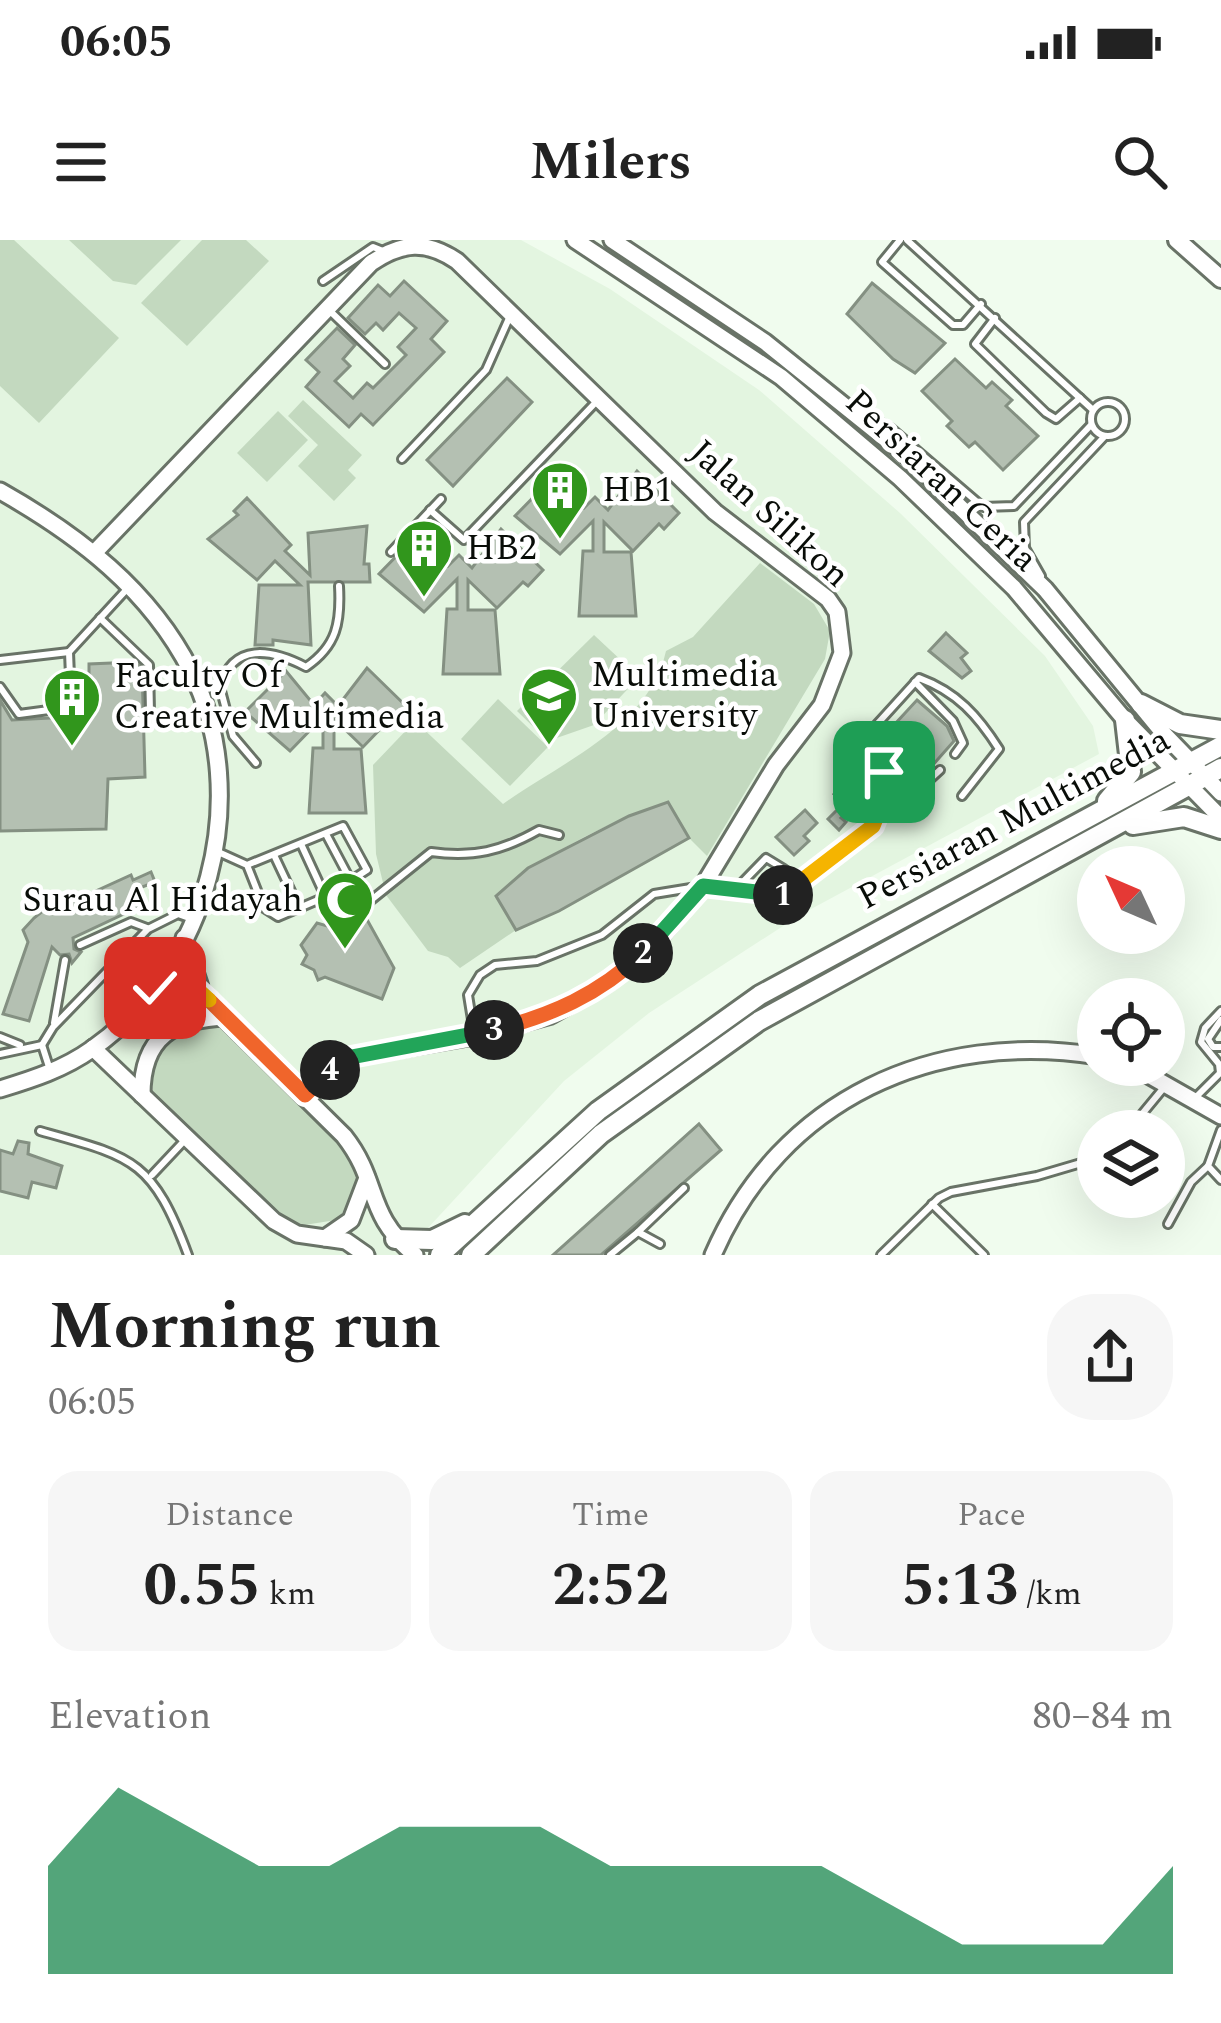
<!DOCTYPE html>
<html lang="en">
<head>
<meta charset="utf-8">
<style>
	:root { --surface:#fff; --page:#f6f6f6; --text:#222; --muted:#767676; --accent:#0b8043 }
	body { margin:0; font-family:Spectral,serif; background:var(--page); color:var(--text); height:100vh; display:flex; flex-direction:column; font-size:45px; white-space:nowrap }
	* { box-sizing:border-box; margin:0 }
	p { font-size:39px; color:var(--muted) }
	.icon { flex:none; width:66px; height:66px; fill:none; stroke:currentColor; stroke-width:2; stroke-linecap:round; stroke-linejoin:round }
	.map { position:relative; height:1015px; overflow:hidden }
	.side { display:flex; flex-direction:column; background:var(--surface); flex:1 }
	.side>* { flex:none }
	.needle { width:78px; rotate:314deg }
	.fabs { position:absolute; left:1077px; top:606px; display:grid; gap:24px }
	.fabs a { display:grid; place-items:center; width:108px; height:108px; border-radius:50%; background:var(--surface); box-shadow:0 12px 48px #0002; font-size:60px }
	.pin { position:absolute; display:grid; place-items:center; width:102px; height:102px; color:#fff; margin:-51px; border-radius:24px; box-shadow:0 6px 18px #0006 }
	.km { position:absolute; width:60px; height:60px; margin:-30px; border-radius:50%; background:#222; color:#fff; font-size:33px; line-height:60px; text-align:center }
	.round { display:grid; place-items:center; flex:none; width:126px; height:126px; border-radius:48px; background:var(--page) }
	.headline { display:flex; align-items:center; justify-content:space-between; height:204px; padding:0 48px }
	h1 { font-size:66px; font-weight:700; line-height:90px }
	.metrics { display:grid; grid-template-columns:repeat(3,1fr); gap:18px; height:204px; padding:12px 48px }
	.metrics div { display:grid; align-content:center; border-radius:30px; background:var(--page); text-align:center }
	.metrics b { font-size:60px; font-weight:700 }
	.metrics small { font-size:33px; font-weight:400 }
	.metrics p { font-size:33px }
	.chart { height:336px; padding:24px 48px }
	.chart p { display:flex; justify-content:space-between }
	.chart svg { width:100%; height:216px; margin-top:12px; fill:var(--accent); opacity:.7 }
	.status { display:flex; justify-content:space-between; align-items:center; height:84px; padding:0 60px; background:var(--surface); direction:ltr }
	.status svg { height:33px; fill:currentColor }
	header { display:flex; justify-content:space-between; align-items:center; height:156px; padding:0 48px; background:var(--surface); font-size:54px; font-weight:700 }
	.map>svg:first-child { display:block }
	.built { fill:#e3f5e0 }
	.green { fill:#c3d9bf }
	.building { fill:#b4c0b2; stroke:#849082; stroke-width:3 }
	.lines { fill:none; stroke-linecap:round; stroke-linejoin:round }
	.service-casing { stroke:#697367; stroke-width:12 }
	.tertiary-casing { stroke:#697367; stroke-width:21 }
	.secondary-casing { stroke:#697367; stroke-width:22 }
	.primary-casing { stroke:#697367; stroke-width:24 }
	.service { stroke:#fff; stroke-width:6 }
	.tertiary { stroke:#fff; stroke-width:15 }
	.secondary { stroke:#fff; stroke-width:16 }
	.primary { stroke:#fff; stroke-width:18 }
	.split-1-casing { stroke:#fff; stroke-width:24 }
	.split-2-casing { stroke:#fff; stroke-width:24 }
	.split-3-casing { stroke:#fff; stroke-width:24 }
	.split-4-casing { stroke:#fff; stroke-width:24 }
	.split-5-casing { stroke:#fff; stroke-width:24 }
	.split-6-casing { stroke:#fff; stroke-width:24 }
	.split-1 { stroke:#f5b400; stroke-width:15 }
	.split-2 { stroke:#22a559; stroke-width:15 }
	.split-3 { stroke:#f0652b; stroke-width:15 }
	.split-4 { stroke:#22a559; stroke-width:15 }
	.split-5 { stroke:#f0652b; stroke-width:15 }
	.split-6 { stroke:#f5b400; stroke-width:15 }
	.labels { text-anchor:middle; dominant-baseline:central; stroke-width:9; stroke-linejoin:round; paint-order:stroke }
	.street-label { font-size:36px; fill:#090d08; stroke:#fff }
	.poi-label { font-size:36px; fill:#090d08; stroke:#fff; text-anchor:start }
</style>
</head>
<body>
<div class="status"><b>06:05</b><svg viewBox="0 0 49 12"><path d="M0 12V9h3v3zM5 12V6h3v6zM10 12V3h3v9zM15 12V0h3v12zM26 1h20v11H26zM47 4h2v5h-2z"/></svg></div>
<header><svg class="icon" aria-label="menu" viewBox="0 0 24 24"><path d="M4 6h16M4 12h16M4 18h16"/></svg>Milers<svg class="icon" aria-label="search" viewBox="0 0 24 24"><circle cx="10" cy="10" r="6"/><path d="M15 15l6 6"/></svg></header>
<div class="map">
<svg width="1221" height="1015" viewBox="0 0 1221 1015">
	<rect width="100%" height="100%" fill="#f0fcee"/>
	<path class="built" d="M 0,0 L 521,0 L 610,49 L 759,150 L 900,273 L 1045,416 L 1093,486 L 1099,514 L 800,675 L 649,773 L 564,841 L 403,1015 L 0,1015 Z"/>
	<g class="green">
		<path d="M 0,0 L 14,0 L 119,98 L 39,183 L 0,146 Z"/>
		<path d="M 69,0 L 181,0 L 136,45 L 113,41 Z"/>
		<path d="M 202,0 L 246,0 L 269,21 L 187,106 L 141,63 Z"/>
		<path d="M 303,160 L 362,215 L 348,230 L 356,238 L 334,261 L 298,226 L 318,205 L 288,176 Z"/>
		<path d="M 278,171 L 308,200 L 267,242 L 237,213 Z"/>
		<path d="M 760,323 L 814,364 L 830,391 L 825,419 L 707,616 L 689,598 L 668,562 C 606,583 545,613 497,656 L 516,690 L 460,728 L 448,717 L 428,711 L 386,655 L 376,614 L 373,525 L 415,481 L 503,564 C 560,523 650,486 666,411 L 693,397 Z"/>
		<path d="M 594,395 L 639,437 L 594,485 L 548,501 L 517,471 Z"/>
		<path d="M 498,459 L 548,507 L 510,546 L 461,499 Z"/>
		<path d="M 187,786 L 224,786 L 343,903 L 360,934 L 349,966 L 336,980 L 298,986 L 284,981 L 153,855 C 151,822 158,804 187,786 Z"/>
	</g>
	<g class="building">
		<path d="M 404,41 L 447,81 L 431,99 L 444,112 L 373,185 L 361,174 L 349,187 L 306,147 L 319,132 L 306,120 L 337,88 L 355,105 L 343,119 L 350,126 L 335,141 L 353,158 L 367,143 L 373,148 L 406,115 L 398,107 L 416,88 L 399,73 L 383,90 L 376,83 L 365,94 L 348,78 L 378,45 L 390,56 Z"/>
		<path d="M 872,43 L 945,103 L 915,133 L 893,119 L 847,74 Z"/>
		<path d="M 955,119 L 986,148 L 992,142 L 1012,160 L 1006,166 L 1038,196 L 1003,230 L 975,202 L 969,207 L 947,186 L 952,181 L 922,151 Z"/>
		<path d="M 507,138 L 532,162 L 453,246 L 427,220 Z"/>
		<path d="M 637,231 L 679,273 L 664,289 L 659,284 L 633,311 L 604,282 L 604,312 L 631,312 L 636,376 L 579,376 L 583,311 L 593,311 L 593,281 L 560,314 L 515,276 L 556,234 L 584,268 L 595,257 L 608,270 Z"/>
		<path d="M 247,258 L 291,305 L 285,311 L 310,335 L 308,293 L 367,286 L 364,324 L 369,324 L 370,342 L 308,342 L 311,405 L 273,400 L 273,405 L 255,405 L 259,345 L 300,345 L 275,321 L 257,340 L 208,299 L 238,275 L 234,271 Z"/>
		<path d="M 501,289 L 543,330 L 528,346 L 523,342 L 497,368 L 468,340 L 468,370 L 495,370 L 500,434 L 443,434 L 447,369 L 457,369 L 457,339 L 424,372 L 379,334 L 420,292 L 448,326 L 459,315 L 472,328 Z"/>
		<path d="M 946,393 L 967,413 L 961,418 L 971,431 L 962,438 L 929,411 Z"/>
		<path d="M 135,422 L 142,428 L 145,537 L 108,539 L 106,589 L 0,591 L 0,460 L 12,480 L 89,476 L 89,424 Z"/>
		<path d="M 367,428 L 409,469 L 394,485 L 389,480 L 363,507 L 334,479 L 334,509 L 361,509 L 366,573 L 309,573 L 313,508 L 323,508 L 323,477 L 290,511 L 245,472 L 286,431 L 314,465 L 325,453 L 338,466 Z"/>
		<path d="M 917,460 L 947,486 L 954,501 L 924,535 L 883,497 Z"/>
		<path d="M 846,539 L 864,555 L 841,578 L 846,582 L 839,590 L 828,579 L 844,563 L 834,554 Z"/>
		<path d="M 668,562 L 689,598 L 559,671 L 516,690 L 496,656 L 528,628 L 629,576 Z"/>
		<path d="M 805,570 L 817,583 L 804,596 L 809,601 L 794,615 L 776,597 Z"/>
		<path d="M 151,632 L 155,642 L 137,649 L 143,665 L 73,698 L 74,709 L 81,712 L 72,723 L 69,714 L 60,715 L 52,707 L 29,781 L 3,774 L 28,702 L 23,690 L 34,678 L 49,666 L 54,670 L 131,635 L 133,640 Z"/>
		<path d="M 360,667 L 394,728 L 382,759 L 325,737 L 318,740 L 314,730 L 302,724 L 307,715 L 301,705 L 317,683 L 327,686 Z"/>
		<path d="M 699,884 L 721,910 L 601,1015 L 553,1015 Z"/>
		<path d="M 18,901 L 29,903 L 28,914 L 62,926 L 56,948 L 32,942 L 28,958 L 0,951 L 0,910 L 13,914 Z"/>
	</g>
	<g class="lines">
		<defs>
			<g id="service">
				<path d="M 900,0 L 882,22 L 953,85 L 963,85 L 981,64"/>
				<path d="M 907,0 L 1093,170"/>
				<path d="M 323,41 L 373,7 L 383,11"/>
				<path d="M 330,71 L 385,124"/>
				<path d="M 995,78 L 975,104 L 1046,173 L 1056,179 L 1080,158"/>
				<circle cx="1108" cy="179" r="17"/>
				<path d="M 862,172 L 892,189 L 983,267 L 1014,266 L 1091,185"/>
				<path d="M 402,219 L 486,130 L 510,76"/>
				<path d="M 430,270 L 464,300 L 597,161"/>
				<path d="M 391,312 L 441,259"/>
				<path d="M 1041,336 L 1025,308 L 1024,282 L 1104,197"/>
				<path d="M 100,378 L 149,425 L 150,472"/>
				<path d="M 0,420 L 69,412 L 127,349"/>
				<path d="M 915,442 L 953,481 L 963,503 L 955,514"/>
				<path d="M 0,447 L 19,474 L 64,468 L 71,461 L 69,412"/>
				<path d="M 220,447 L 233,496 L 256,523"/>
				<path d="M 202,449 L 220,447 C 233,402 271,409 306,427 C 337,406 341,382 339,346"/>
				<path d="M 884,558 L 916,552 L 940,530"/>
				<path d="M 327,596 L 361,660 L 370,661 L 431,612 C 473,618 502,611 539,590 L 559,595"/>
				<path d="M 301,604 L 325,656"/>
				<path d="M 216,611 L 247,625 L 264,668 L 278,677 L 325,657 L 367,630 L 343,586 L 247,625"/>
				<path d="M 274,615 L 299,668"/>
				<path d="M 735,650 L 766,618 L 784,629"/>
				<path d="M 80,705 L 131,682 L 147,688"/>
				<path d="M 1221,780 L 1208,799 L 1213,807 L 1221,807"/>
				<path d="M 54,783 L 65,720"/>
				<path d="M 474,792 L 468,755 L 480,735 L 495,725 L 537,721 L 602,695 L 654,654 L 703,646 L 787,654 L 873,587 L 884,558 L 885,532 L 859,504 L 919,438 C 957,452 978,476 999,509 L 962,556"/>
				<path d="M 0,797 L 20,805"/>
				<path d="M 42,805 L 53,787 L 148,689 L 178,674 L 192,679"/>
				<path d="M 42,805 L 50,830"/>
				<path d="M 0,814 L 42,805"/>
				<path d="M 1195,858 L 1220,833 L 1219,824 L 1201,802 L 1205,788 L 1221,771"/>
				<path d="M 1221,890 L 1208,926 L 1221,940"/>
				<path d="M 40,891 C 133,917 152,919 188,1015"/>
				<path d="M 1128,891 L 1166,845"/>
				<path d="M 152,935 L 184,901"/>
				<path d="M 932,964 L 984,1015"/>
				<path d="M 1168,984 L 1191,942 L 1208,926"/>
				<path d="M 638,992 L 684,948"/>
				<path d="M 610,1015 L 638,992 L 660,1004"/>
				<path d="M 881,1015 L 939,958 L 951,952 L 1037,936 L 1098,918"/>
			</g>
			<g id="tertiary">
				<path d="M 575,0 L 781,137 L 900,238 L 1014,348 L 1125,480 L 1221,578"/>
				<path d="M 612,0 L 765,102 L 908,217 L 1045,349 L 1164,494 L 1221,553"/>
				<path d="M 0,251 C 78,295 150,350 191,431 C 254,557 208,728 92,809 C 64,829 33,839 0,849"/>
				<path d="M 95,312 L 371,23 C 402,2 426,0 457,21 L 715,272 L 828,359 L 837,372 L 842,413 L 822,465 L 776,525 L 703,646 L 662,694 L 610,741 L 551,775 L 474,796 L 346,818 L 305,855"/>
				<path d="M 184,698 L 200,747"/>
				<path d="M 171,725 L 344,896 C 381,943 364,973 415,1015"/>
				<path d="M 93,808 L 274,981 L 297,994 L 346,1001 L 366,1015"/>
				<path d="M 1131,825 L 1221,876"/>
				<path d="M 142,855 C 142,796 174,779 227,777"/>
				<path d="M 325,998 L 351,980 L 367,938"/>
				<path d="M 713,1015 C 781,858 934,790 1098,816"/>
			</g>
			<path id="secondary" d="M 1177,0 L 1221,39"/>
			<g id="primary">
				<path d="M 1141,464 L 1180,484 L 1221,490"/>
				<path d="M 1107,561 L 1131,532 L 1125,480"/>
				<path d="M 1133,585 L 1184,577 L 1221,589"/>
				<path d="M 395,999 L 432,1000 L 465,984"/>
				<path d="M 440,1015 L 598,871 L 760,755 L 1221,506"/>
				<path d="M 471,1015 L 601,894 L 759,781 L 1221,528"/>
			</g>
		</defs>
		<use href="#service" class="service-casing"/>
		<use href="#tertiary" class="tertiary-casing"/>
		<use href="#secondary" class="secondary-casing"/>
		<use href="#primary" class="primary-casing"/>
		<use href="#service" class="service"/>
		<use href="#tertiary" class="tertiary"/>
		<use href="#secondary" class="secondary"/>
		<use href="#primary" class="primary"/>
	</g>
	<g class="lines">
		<defs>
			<path id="split-1" d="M 783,655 L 873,586 L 884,558 L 884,532"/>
			<path id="split-2" d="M 643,713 L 703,646 L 783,655"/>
			<path id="split-3" d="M 494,790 C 552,775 598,755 643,713"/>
			<path id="split-4" d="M 330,830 L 346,818 L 494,790"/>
			<path id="split-5" d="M 209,760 L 305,855 L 330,830"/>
			<path id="split-6" d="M 155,748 L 171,725 L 209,760"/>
		</defs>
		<use href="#split-1" class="split-1-casing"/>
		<use href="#split-2" class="split-2-casing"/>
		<use href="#split-3" class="split-3-casing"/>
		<use href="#split-4" class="split-4-casing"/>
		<use href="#split-5" class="split-5-casing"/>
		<use href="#split-6" class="split-6-casing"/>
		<use href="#split-1" class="split-1"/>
		<use href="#split-2" class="split-2"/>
		<use href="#split-3" class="split-3"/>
		<use href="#split-4" class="split-4"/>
		<use href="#split-5" class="split-5"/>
		<use href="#split-6" class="split-6"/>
	</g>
	<defs>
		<symbol id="building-pin" viewBox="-11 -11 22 30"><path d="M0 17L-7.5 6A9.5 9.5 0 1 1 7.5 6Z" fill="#31961c" stroke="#fff"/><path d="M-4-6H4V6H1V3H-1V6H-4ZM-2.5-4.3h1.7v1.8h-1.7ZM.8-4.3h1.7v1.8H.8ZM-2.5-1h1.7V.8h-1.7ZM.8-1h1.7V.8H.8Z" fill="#fff"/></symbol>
		<symbol id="university-pin" viewBox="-11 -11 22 30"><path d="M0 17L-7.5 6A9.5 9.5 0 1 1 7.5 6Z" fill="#31961c" stroke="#fff"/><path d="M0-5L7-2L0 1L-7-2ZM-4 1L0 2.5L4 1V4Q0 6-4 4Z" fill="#fff"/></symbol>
		<symbol id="mosque-pin" viewBox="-11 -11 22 30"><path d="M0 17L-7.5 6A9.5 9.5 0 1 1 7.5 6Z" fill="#31961c" stroke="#fff"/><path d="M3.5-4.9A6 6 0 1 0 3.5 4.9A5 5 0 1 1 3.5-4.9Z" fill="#fff"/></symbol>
	</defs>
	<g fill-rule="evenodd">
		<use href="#building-pin" x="527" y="217" width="66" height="90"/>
		<use href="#building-pin" x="391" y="275" width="66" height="90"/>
		<use href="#university-pin" x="516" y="423" width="66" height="90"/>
		<use href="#building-pin" x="39" y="424" width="66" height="90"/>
		<use href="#mosque-pin" x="312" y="627" width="66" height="90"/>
	</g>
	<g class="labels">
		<g class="street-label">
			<text transform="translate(941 241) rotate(43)">Persiaran Ceria</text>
			<text transform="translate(769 274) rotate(42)">Jalan Silikon</text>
			<text transform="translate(1014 579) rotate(-28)">Persiaran Multimedia</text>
		</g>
		<g class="poi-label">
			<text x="602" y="250">HB1</text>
			<text x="466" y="308">HB2</text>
			<text x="591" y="435">Multimedia<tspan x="591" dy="41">University</tspan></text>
			<text x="114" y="436">Faculty Of<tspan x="114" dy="41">Creative Multimedia</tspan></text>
			<text x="303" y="660" text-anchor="end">Surau Al Hidayah</text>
		</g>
	</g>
</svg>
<div class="fabs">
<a><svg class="needle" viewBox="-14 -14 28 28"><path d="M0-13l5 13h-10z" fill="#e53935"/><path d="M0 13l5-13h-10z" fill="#767676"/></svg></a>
<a><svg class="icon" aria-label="locate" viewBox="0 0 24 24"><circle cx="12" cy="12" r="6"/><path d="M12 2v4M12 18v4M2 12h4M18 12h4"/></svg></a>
<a><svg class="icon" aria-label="layers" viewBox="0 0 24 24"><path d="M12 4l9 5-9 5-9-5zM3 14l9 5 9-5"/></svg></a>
</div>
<div class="pin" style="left:884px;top:532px;background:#1e9e55"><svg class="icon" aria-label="arrive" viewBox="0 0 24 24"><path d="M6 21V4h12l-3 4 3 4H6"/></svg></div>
<div class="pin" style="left:155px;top:748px;background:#d93025"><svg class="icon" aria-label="check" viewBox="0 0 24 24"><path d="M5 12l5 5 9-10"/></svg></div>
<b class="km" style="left:783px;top:655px">1</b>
<b class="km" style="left:643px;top:713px">2</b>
<b class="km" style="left:494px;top:790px">3</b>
<b class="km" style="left:330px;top:830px">4</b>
</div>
<section class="side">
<div class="headline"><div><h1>Morning run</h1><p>06:05</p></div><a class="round"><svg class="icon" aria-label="share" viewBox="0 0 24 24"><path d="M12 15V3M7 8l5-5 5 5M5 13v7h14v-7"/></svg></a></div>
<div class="metrics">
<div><p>Distance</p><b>0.55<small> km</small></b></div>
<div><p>Time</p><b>2:52</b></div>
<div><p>Pace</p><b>5:13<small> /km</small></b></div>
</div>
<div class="chart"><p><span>Elevation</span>80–84 m</p>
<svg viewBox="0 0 160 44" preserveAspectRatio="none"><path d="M0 44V22L10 6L20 14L30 22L40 22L50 14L60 14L70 14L80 22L90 22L100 22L110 22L120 30L130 38L140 38L150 38L160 22V44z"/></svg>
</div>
</section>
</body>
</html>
